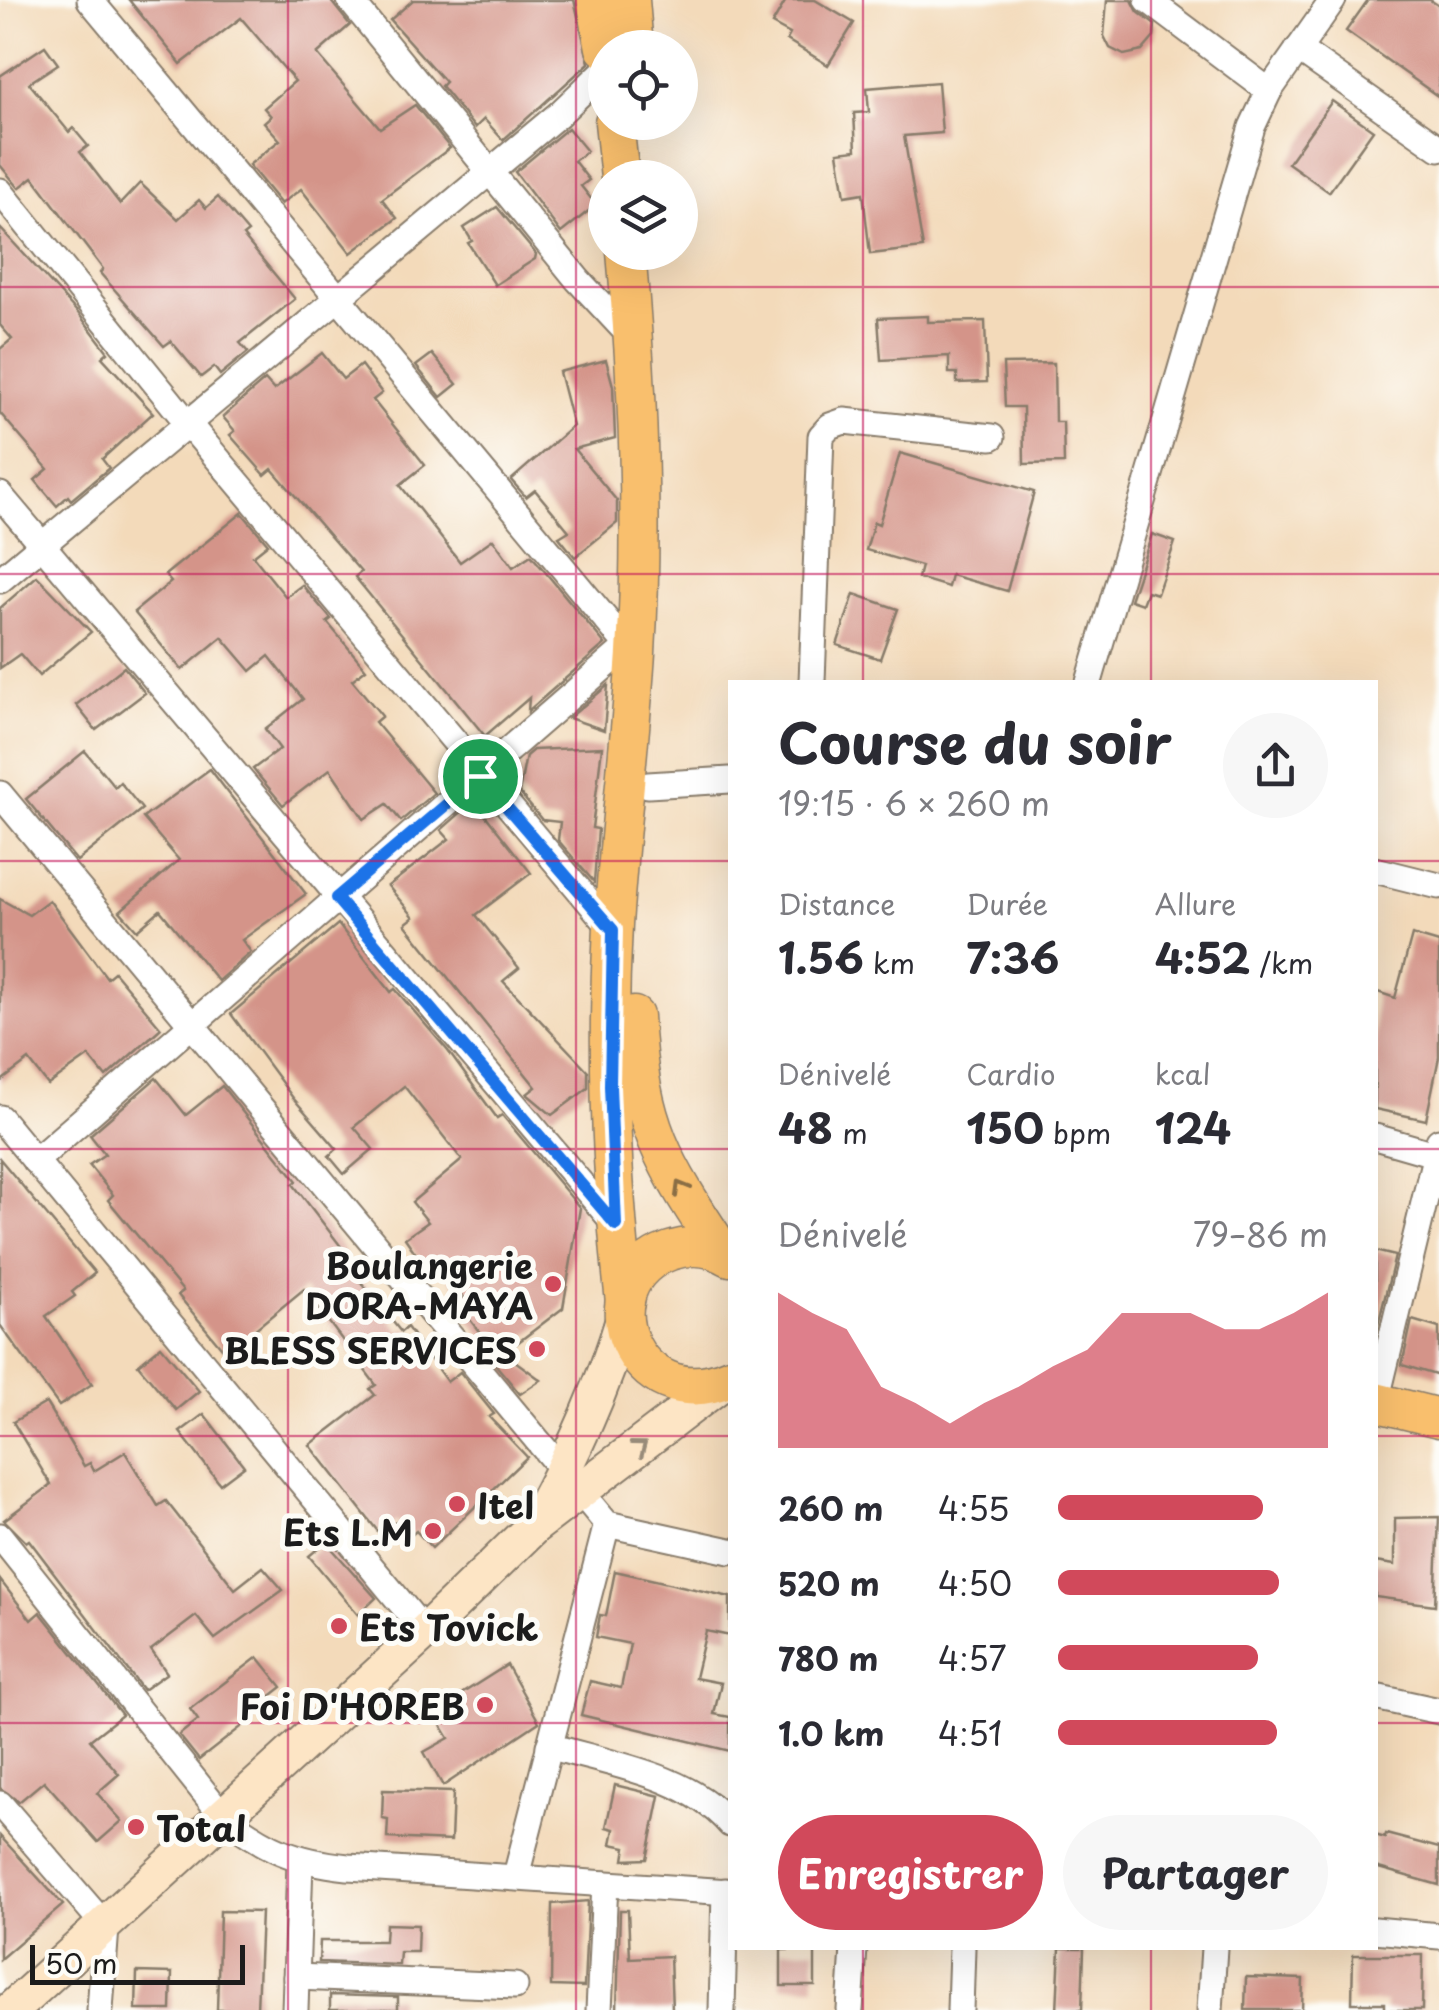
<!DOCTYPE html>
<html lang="fr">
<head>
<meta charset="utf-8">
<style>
	:root { --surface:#fff; --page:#f7f7f7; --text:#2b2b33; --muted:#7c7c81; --accent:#d1495b }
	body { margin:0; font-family:"Playpen Sans",sans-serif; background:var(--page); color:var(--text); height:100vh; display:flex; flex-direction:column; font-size:38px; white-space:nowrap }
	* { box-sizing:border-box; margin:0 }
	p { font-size:32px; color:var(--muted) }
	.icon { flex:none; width:55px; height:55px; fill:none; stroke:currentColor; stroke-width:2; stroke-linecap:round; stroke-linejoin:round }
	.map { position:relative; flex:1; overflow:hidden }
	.panel { position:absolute; left:728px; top:680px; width:650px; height:1270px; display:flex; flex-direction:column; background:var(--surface); border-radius:0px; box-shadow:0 10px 40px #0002 }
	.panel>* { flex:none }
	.controls { position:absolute; left:588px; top:30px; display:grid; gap:20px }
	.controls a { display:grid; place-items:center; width:110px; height:110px; border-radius:50%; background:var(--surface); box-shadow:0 10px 40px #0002; font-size:50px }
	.scale { position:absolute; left:30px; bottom:25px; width:215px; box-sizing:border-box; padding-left:10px; border:5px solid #1c1c1c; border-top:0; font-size:28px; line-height:35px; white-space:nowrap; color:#1c1c1c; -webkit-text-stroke:8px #fdfcf7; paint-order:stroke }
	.pin { position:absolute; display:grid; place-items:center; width:85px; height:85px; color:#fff; margin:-42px; border:5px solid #fff; border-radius:50%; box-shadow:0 2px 10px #0007 }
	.round { display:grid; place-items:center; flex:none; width:105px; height:105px; border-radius:52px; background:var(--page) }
	.overview { display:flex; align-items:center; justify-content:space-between; height:170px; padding:0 50px }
	h1 { font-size:55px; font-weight:700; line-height:75px }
	.stats { display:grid; grid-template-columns:repeat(3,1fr); gap:15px; height:170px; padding:10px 50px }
	.stats div { display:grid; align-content:center }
	.stats b { font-size:42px; font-weight:700 }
	.stats small { font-size:28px; font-weight:400 }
	.stats p { font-size:28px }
	.chart { height:280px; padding:20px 50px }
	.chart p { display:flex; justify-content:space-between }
	.chart svg { width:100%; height:180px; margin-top:10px; fill:var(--accent); opacity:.7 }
	.action { display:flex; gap:20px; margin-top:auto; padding:20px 50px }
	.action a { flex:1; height:115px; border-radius:60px; background:var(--accent); color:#fff; font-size:40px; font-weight:700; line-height:115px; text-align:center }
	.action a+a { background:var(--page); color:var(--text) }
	ul { padding:0 50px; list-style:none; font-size:32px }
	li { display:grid; grid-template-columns:160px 120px 1fr; align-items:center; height:75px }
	li i { height:25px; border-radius:12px; background:var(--accent) }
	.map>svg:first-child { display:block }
	.building { fill:#d49489 }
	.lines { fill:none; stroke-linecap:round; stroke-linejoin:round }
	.minor-casing { stroke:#887b6b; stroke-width:29 }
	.secondary-casing { stroke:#887b6b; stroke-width:39 }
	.primary-casing { stroke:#887b6b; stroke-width:41 }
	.minor { stroke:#fff; stroke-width:25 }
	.secondary { stroke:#fde5c5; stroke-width:35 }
	.primary { stroke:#f9bf6d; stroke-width:38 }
	.oneway { stroke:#8a6e44 }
	.oneway2 { stroke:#988b79 }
	.route-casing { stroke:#fff; stroke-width:20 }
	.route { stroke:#1a73e8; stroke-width:12 }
	.grid { fill:none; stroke:#c2185b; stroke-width:2.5; stroke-opacity:0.55 }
	.poi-dot { fill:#d1495b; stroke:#fdfcf7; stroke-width:4 }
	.labels { text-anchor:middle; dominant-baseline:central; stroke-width:10; stroke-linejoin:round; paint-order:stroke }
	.poi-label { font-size:35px; font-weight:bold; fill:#1c1c1c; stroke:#fdfcf7; text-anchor:end }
</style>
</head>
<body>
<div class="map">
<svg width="1439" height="2010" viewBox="0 0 1439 2010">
	<rect width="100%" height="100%" fill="#fdfcf7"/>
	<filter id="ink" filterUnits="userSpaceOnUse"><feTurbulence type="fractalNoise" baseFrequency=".01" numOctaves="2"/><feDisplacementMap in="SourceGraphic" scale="20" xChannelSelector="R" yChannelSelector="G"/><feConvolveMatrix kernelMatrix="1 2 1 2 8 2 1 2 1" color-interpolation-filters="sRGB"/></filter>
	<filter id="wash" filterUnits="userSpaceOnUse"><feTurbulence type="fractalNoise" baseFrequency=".0048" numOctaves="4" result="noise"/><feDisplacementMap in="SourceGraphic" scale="40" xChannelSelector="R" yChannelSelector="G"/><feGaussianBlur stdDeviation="2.25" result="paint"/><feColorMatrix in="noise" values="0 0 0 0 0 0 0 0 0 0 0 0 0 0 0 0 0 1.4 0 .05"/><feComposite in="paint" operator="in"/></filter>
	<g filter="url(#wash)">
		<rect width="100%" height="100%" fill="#f3daba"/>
		<g id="blocks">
			<g class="building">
				<path d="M 129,0 L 330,0 L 350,25 L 317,54 L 380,128 L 415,105 L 450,148 L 382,199 L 397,218 L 351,253 L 301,189 L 281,204 L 249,165 L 280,140 L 264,122 L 271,116 L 264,108 L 295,81 L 241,18 L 181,64 Z"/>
				<path d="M 413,0 L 574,0 L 589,63 L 503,140 L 484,119 L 475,128 L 441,86 L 445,82 L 390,20 Z"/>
				<path d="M 786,0 L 815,0 L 854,23 L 828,65 L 787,40 L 790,34 L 772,24 Z"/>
				<path d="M 1107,0 L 1132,0 L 1138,12 L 1155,25 L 1154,37 L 1142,51 L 1124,55 L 1110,48 L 1104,36 Z"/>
				<path d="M 1368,0 L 1430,0 L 1439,6 L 1439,97 L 1346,31 Z"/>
				<path d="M 45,46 L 58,64 L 29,83 L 69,132 L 73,128 L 88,146 L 80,152 L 120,204 L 140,183 L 178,219 L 199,200 L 206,208 L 218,197 L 248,232 L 243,236 L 295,299 L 240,343 L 248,352 L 220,375 L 214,367 L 201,377 L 171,341 L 164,346 L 100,273 L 103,269 L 33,177 L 19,188 L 0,165 L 0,76 Z"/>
				<path d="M 938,82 L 942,133 L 904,136 L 923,248 L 870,254 L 863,193 L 845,196 L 838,152 L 856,150 L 854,113 L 869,112 L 867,88 Z"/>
				<path d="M 1332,101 L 1373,130 L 1329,192 L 1288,163 Z"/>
				<path d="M 568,128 L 587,151 L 574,161 L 589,180 L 581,186 L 596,205 L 561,233 L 515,172 Z"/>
				<path d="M 497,207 L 536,254 L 535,259 L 495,285 L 468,243 L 472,241 L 464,228 Z"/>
				<path d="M 0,228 L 78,313 L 108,352 L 102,357 L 153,413 L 102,459 L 109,468 L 71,500 L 68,496 L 57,506 L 35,480 L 48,469 L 0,413 L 0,349 L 12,339 L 0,325 Z"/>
				<path d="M 928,316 L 928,322 L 985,321 L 987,382 L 957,383 L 957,373 L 949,373 L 949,356 L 881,360 L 878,318 Z"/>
				<path d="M 322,353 L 343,379 L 361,365 L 382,393 L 373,400 L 425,465 L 400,485 L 460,562 L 493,539 L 513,567 L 531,555 L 605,644 L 528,711 L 529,698 L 485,736 L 355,577 L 361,572 L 272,469 L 265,475 L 230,435 L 235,431 L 223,417 L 242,400 L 265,380 L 274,390 Z"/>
				<path d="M 432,354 L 457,384 L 441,397 L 416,366 Z"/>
				<path d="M 606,360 L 613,386 L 615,438 L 574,449 L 617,501 L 617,523 L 575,557 L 559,537 L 569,531 L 535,490 L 526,497 L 511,480 L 573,426 L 559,372 Z"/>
				<path d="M 1054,363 L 1055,422 L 1063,422 L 1064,463 L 1024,464 L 1023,407 L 1005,407 L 1003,364 Z"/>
				<path d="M 900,453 L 1034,492 L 1007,591 L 951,575 L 948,587 L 918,578 L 921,566 L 866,550 L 874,522 L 879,524 Z"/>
				<path d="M 242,513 L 268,544 L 253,556 L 286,597 L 302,585 L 331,619 L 327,622 L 366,669 L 352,680 L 382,716 L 375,722 L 434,793 L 401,821 L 387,804 L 364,819 L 330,769 L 283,805 L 253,769 L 280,749 L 265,729 L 303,699 L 269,656 L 251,671 L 222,637 L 182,670 L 134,612 L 171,582 L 165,575 Z"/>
				<path d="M 1152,534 L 1175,542 L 1157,594 L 1147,591 L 1142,604 L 1130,600 Z"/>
				<path d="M 37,576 L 91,632 L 39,676 L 20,654 L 0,668 L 0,608 Z"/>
				<path d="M 854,594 L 898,609 L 880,659 L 837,645 Z"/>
				<path d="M 124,667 L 145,693 L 96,730 L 76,705 Z"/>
				<path d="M 608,685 L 604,730 L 569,718 Z"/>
				<path d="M 602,747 L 592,828 L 598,829 L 594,882 L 558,840 L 560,822 L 542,820 L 519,792 L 526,756 L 533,750 Z"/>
				<path d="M 85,751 L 115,787 L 120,782 L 142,809 L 77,861 L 26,799 Z"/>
				<path d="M 210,769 L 306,894 L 242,940 L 251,952 L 218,981 L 160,910 L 137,930 L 120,911 L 179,860 L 143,818 Z"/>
				<path d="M 474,801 L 531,873 L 476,915 L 519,968 L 503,981 L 588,1071 L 588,1088 L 552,1115 L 527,1094 L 536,1087 L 405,924 L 414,917 L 388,886 L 449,839 L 441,830 Z"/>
				<path d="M 0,899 L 29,915 L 49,900 L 107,978 L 114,972 L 161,1028 L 106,1077 L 89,1056 L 48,1085 L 29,1060 L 0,1082 Z"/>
				<path d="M 338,924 L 391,992 L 395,989 L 448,1051 L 497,1118 L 502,1115 L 580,1208 L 563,1308 L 504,1353 L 541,1380 L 520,1394 L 486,1353 L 492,1348 L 460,1307 L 467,1302 L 435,1256 L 423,1264 L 405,1238 L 428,1222 L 412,1202 L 462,1160 L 404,1086 L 354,1127 L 373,1149 L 344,1174 L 329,1156 L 337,1149 L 293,1098 L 231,1014 Z"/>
				<path d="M 1412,935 L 1439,943 L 1439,1057 L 1426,1120 L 1375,1109 L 1375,991 L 1395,998 Z"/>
				<path d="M 156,1078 L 186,1115 L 222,1086 L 297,1181 L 293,1184 L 346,1253 L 341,1257 L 401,1332 L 407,1327 L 447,1382 L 460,1372 L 494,1414 L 489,1417 L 527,1457 L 432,1548 L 416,1531 L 409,1537 L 397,1521 L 380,1534 L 310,1445 L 375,1395 L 370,1389 L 376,1385 L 304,1289 L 226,1353 L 178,1295 L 183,1291 L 108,1200 L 113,1195 L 89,1165 L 105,1154 L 90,1135 Z"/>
				<path d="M 0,1159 L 95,1273 L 72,1292 L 75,1296 L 46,1316 L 92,1384 L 59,1406 L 0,1325 Z"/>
				<path d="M 1375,1251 L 1395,1256 L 1375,1337 Z"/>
				<path d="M 1412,1320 L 1439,1328 L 1439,1376 L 1402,1365 Z"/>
				<path d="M 161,1346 L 199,1391 L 176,1410 L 138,1365 Z"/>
				<path d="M 46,1403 L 84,1466 L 90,1463 L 94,1471 L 125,1452 L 158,1506 L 166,1501 L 235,1589 L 263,1567 L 283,1590 L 215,1639 L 196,1616 L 151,1650 L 167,1673 L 143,1690 L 29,1540 L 26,1542 L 4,1520 L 51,1485 L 13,1422 Z"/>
				<path d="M 204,1414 L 244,1466 L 220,1484 L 180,1432 Z"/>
				<path d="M 1439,1517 L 1435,1605 L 1375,1597 L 1375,1562 L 1395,1565 L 1395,1518 Z"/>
				<path d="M 326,1542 L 376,1598 L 358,1615 L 309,1556 Z"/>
				<path d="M 615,1571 L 730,1597 L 730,1636 L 706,1631 L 695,1678 L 721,1683 L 714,1714 L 730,1717 L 730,1751 L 581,1715 L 590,1681 L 621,1688 L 630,1644 L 596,1637 L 600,1615 L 606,1616 Z"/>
				<path d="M 0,1580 L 31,1620 L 40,1612 L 122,1715 L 90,1740 L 119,1774 L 97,1793 L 122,1821 L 98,1842 L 44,1781 L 19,1802 L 0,1788 Z"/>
				<path d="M 258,1657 L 282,1687 L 264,1701 L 268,1706 L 199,1760 L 179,1735 L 198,1720 L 190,1709 Z"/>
				<path d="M 507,1665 L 539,1722 L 443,1786 L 424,1752 L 449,1738 L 433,1712 Z"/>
				<path d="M 615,1785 L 660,1796 L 647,1859 L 624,1860 L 626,1847 L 611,1844 L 614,1829 L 606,1827 Z"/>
				<path d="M 383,1790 L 453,1792 L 451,1841 L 387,1838 L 388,1819 L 382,1818 Z"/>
				<path d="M 1386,1834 L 1439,1848 L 1439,1885 L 1375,1867 L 1375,1835 L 1385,1838 Z"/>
				<path d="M 0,1836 L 63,1905 L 0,1959 Z"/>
				<path d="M 588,1901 L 584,1987 L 551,1986 L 552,1904 Z"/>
				<path d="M 620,1910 L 628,1910 L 630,1958 L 670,1956 L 672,2010 L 617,2010 Z"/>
				<path d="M 220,1911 L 261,1912 L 257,2010 L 217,2010 Z"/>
				<path d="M 386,1924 L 418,1925 L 417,1952 L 400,1952 L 399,1965 L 319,1962 L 320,1941 L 385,1941 Z"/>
				<path d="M 1060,1948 L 1084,1948 L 1082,2010 L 1057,2010 Z"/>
				<path d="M 815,1949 L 815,1986 L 781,1986 L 781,1950 Z"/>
				<path d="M 1353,1955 L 1423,1955 L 1422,2010 L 1385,2010 L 1385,2003 L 1352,2003 Z"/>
				<path d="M 137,1972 L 172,1973 L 171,2010 L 136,2010 Z"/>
				<path d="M 1246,1977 L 1303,1979 L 1302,2010 L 1245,2010 Z"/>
				<path d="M 330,1995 L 398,1997 L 398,2010 L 330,2010 Z"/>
			</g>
		</g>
	</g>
	<g filter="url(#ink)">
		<use href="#blocks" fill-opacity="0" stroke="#887b6b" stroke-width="2.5"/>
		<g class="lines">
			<defs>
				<g id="minor">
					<path d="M 90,0 L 628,646"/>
					<path d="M 350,0 L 578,280 L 634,340"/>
					<path d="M 1148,0 L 1269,91"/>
					<path d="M 1298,49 L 1439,148"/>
					<path d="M 0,191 L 186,421 L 613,930"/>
					<path d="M 0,495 L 616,1225"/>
					<path d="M 0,580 L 559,114 L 605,70"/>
					<path d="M 812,682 L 821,436 L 830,426 L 844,421 L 992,437"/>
					<path d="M 1089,682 L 1252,127 L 1269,91 L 1333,0"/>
					<path d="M 648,785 L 730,780"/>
					<path d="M 0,794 L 607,1524 L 730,1551"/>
					<path d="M 1375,870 L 1439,886"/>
					<path d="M 0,1118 L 425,1632"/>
					<path d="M 1375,1137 L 1434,1154"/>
					<path d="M 35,1161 L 628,646 L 636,653"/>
					<path d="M 1376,1402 L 1439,1141"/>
					<path d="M 0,1536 L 223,1816 C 267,1849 293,1861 348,1867 L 730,1892"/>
					<path d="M 1375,1697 L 1439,1711"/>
					<path d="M 549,1746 C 609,1764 687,1774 730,1824"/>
					<path d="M 0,1804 L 106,1927 L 100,2010"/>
					<path d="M 516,1876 L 607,1524"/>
					<path d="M 1375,1930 L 1439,1936"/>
					<path d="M 296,1977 L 515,1986"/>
					<path d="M 295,2010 L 300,1862"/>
					<path d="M 599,2010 L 605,1884"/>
					<path d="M 722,2010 L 725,1891"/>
					<path d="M 850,2010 L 854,1948"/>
					<path d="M 960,2010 L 962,1948"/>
					<path d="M 1210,2010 L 1214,1948"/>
				</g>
				<g id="secondary">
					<path d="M 538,1518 C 573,1453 603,1389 624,1318"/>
					<path d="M 11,2010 L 425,1632 L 534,1526 L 728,1378"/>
				</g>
				<g id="primary">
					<path d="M 596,0 L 605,48"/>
					<path d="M 630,0 L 634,48"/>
					<path d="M 614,122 L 620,178"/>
					<path d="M 634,1016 C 640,1127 662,1161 722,1252"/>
					<path d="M 730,1257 C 712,1246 690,1244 670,1251 C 580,1283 633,1420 730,1377"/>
					<path d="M 625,1302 C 611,1178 606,1050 613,925 C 619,834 630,744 636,653 C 644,520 638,385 626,252"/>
					<path d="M 1375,1402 L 1439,1418"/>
				</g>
			</defs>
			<use href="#minor" class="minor-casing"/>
			<use href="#secondary" class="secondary-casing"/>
			<use href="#primary" class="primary-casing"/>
			<use href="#minor" class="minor"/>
			<use href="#secondary" class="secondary"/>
			<use href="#primary" class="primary"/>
		</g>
		<defs><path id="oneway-chevron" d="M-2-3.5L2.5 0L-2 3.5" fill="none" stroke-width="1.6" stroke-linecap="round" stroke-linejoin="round" transform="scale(2.5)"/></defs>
		<use class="oneway" href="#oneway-chevron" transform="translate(681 1188) rotate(-120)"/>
		<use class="oneway2" href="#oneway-chevron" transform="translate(640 1447) rotate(-37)"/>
	</g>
	<g class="lines" filter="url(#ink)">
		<defs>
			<path id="route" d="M 480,776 L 613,930 L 610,1086 L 616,1225 L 336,898 Z"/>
		</defs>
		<use href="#route" class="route-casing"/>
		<use href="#route" class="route"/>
	</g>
	<path class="grid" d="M 288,0 L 288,2010M 576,0 L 576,2010M 863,0 L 863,682M 1151,0 L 1151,682M 0,287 L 1439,287M 0,574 L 1439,574M 0,861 L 730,861M 1375,861 L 1439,861M 0,1149 L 730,1149M 1375,1149 L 1439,1149M 0,1436 L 730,1436M 1375,1436 L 1439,1436M 0,1723 L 730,1723M 1375,1723 L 1439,1723M 863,1948 L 863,2010M 1151,1948 L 1151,2010"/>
	<g class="poi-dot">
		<circle cx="553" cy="1284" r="10"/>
		<circle cx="537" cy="1349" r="10"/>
		<circle cx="457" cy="1504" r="10"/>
		<circle cx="433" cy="1531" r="10"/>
		<circle cx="339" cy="1626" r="10"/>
		<circle cx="485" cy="1705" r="10"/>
		<circle cx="136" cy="1827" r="10"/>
	</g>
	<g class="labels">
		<g class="poi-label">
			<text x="533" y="1264">Boulangerie<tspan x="533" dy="40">DORA-MAYA</tspan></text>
			<text x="517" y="1349">BLESS SERVICES</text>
			<text x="477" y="1504" text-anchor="start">Itel</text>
			<text x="413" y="1531">Ets L.M</text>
			<text x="359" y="1626" text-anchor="start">Ets Tovick</text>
			<text x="465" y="1705">Foi D'HOREB</text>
			<text x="156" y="1827" text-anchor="start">Total</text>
		</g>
	</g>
</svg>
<div class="controls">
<a><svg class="icon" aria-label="locate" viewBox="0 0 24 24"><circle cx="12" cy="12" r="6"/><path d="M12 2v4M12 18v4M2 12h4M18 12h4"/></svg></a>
<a><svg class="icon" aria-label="layers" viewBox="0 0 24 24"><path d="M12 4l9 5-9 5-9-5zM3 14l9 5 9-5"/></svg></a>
</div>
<div class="scale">50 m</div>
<div class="pin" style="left:480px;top:776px;background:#1e9e55"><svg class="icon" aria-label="arrive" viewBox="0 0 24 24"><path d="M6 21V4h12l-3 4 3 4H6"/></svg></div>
<section class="panel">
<div class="overview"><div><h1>Course du soir</h1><p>19:15 · 6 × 260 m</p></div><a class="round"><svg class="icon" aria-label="share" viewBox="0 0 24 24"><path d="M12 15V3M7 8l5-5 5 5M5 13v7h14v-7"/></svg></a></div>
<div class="stats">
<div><p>Distance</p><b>1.56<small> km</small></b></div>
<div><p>Durée</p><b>7:36</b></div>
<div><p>Allure</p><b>4:52<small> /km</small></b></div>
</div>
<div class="stats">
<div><p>Dénivelé</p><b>48<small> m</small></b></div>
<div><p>Cardio</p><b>150<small> bpm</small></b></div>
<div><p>kcal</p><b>124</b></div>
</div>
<div class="chart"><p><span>Dénivelé</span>79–86 m</p>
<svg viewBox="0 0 160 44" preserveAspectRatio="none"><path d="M0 44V6L10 11L20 15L30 29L40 33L50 38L60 33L70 29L80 24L90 20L100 11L110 11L120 11L130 15L140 15L150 11L160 6V44z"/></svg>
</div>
<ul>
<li><b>260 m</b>4:55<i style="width:76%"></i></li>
<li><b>520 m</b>4:50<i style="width:82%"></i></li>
<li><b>780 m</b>4:57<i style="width:74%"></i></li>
<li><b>1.0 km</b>4:51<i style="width:81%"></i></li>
</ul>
<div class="action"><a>Enregistrer</a><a>Partager</a></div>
</section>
</div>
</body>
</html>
